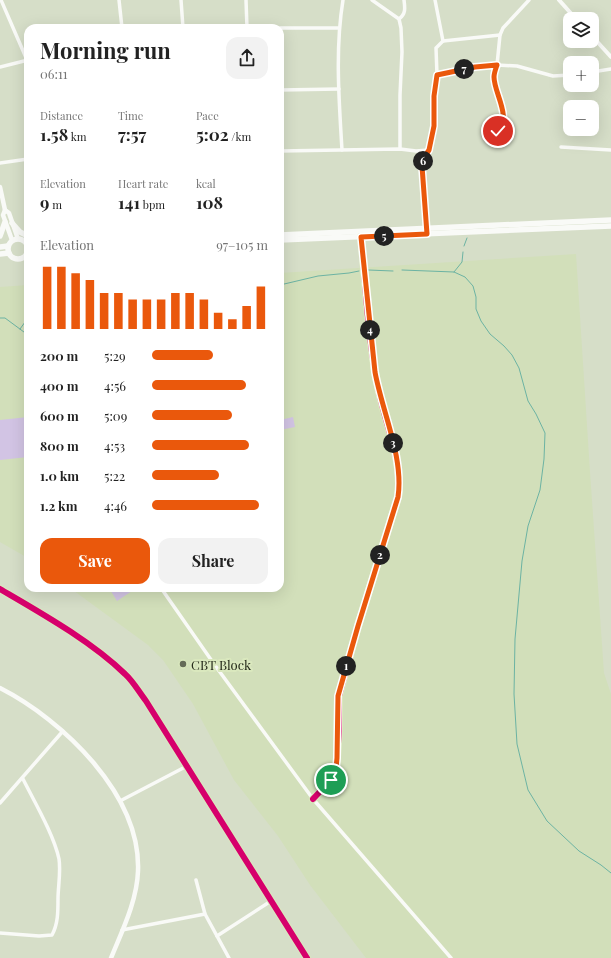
<!DOCTYPE html>
<html lang="en">
<head>
<meta charset="utf-8">
<style>
	:root { --surface:#fff; --page:#f2f2f2; --text:#222; --muted:#767676; --accent:#ea580c }
	body { margin:0; font-family:"Playfair Display",serif; background:var(--page); color:var(--text); height:100vh; display:flex; flex-direction:column; font-size:15px; white-space:nowrap }
	* { box-sizing:border-box; margin:0 }
	p { font-size:13px; color:var(--muted) }
	.icon { flex:none; width:22px; height:22px; fill:none; stroke:currentColor; stroke-width:2; stroke-linecap:round; stroke-linejoin:round }
	.map { position:relative; flex:1; overflow:hidden }
	.sheet { position:absolute; left:24px; top:24px; width:260px; height:568px; display:flex; flex-direction:column; background:var(--surface); border-radius:12px; box-shadow:0 4px 16px #0002 }
	.sheet>* { flex:none }
	.controls { position:absolute; left:563px; top:12px; display:grid; gap:8px }
	.controls a { display:grid; place-items:center; width:36px; height:36px; border-radius:8px; background:var(--surface); box-shadow:0 4px 16px #0002; font-size:20px }
	.pin { position:absolute; display:grid; place-items:center; width:34px; height:34px; color:#fff; margin:-17px; border:2px solid #fff; border-radius:50%; box-shadow:0 1px 4px #0007 }
	.km { position:absolute; width:20px; height:20px; margin:-10px; border-radius:50%; background:#222; color:#fff; font-size:11px; line-height:20px; text-align:center }
	.round { display:grid; place-items:center; flex:none; width:42px; height:42px; border-radius:12px; background:var(--page) }
	.summary { display:flex; align-items:center; justify-content:space-between; height:68px; padding:0 16px }
	h1 { font-size:22px; font-weight:700; line-height:30px }
	.figures { display:grid; grid-template-columns:repeat(3,1fr); gap:6px; height:68px; padding:4px 16px }
	.figures div { display:grid; align-content:center }
	.figures b { font-size:17px; font-weight:700 }
	.figures small { font-size:11px; font-weight:400 }
	.figures p { font-size:11px }
	.chart { height:112px; padding:8px 16px }
	.chart p { display:flex; justify-content:space-between }
	.chart svg { width:100%; height:72px; margin-top:4px; stroke:var(--accent); stroke-width:6 }
	.button { display:flex; gap:8px; margin-top:auto; padding:8px 16px }
	.button a { flex:1; height:46px; border-radius:12px; background:var(--accent); color:#fff; font-size:16px; font-weight:700; line-height:46px; text-align:center }
	.button a+a { background:var(--page); color:var(--text) }
	ul { padding:0 16px; list-style:none; font-size:13px }
	li { display:grid; grid-template-columns:64px 48px 1fr; align-items:center; height:30px }
	li i { height:10px; border-radius:5px; background:var(--accent) }
	.map>svg:first-child { display:block }
	.built { fill:#d2dfba }
	.green { fill:#d2c4e4 }
	.lines { fill:none; stroke-linecap:round; stroke-linejoin:round }
	.stream { stroke:#6cb3a3; stroke-width:1 }
	.minor { stroke:#f9faf7; stroke-width:3.5 }
	.tertiary { stroke:#f9faf7; stroke-width:4 }
	.secondary { stroke:#f9faf7; stroke-width:4.5 }
	.primary { stroke:#f9faf7; stroke-width:5.5 }
	.cycleway-casing { stroke:#dae8be; stroke-width:8 }
	.cycleway { stroke:#d6006c; stroke-width:6 }
	.route-casing { stroke:#fff; stroke-width:8 }
	.route { stroke:#ea580c; stroke-width:5 }
	.poi-dot { fill:#646a58; stroke:#dae8be; stroke-width:1.5 }
	.labels { text-anchor:middle; dominant-baseline:central; stroke-width:4; stroke-linejoin:round; paint-order:stroke }
	.poi-label { font-size:13px; fill:#262b1b; stroke:#dae8be; text-anchor:start }
</style>
</head>
<body>
<div class="map">
<svg width="611" height="958" viewBox="0 0 611 958">
	<rect width="100%" height="100%" fill="#d6dec8"/>
	<g class="built">
		<path d="M 576,254 L 590,472 L 604,673 L 611,694 L 611,958 L 366,958 L 310,885 L 278,836 L 234,780 L 193,704 L 163,660 L 148,645 L 70,588 L 280,588 L 280,273 Z"/>
		<path d="M 28,285 L 28,558 L 0,542 L 0,287 Z"/>
	</g>
	<g class="green">
		<path d="M 28,417 L 28,457 L 0,460 L 0,420 Z"/>
		<path d="M 293,417 L 295,427 L 280,430 L 280,420 Z"/>
		<path d="M 109,588 L 130,588 L 132,591 L 117,601 Z"/>
	</g>
	<g class="lines">
		<g class="stream">
			<path d="M 464,246 L 467,238"/>
			<path d="M 27,256 L 28,264"/>
			<path d="M 368,270 L 393,271"/>
			<path d="M 402,270 L 454,272 L 465,277 L 473,286 L 476,297 L 476,309 L 481,321 L 490,334 L 504,346 L 512,355 L 519,368 L 528,401 L 536,414 L 545,433 L 544,459 L 540,490 L 528,526 L 522,561 L 515,639 L 514,694 L 517,744 L 528,790 L 547,821 L 579,851 L 601,865 L 611,873"/>
			<path d="M 28,272 L 28,274"/>
			<path d="M 454,272 L 462,262 L 463,252"/>
			<path d="M 280,285 L 318,276 L 349,273 L 359,271"/>
			<path d="M 0,318 L 5,318 L 28,335"/>
			<path d="M 20,329 L 28,318"/>
		</g>
		<g class="minor">
			<path d="M 1,0 L 27,60"/>
			<path d="M 119,0 L 122,28"/>
			<path d="M 181,0 L 183,28"/>
			<path d="M 246,0 L 247,28"/>
			<path d="M 372,0 L 399,19 L 401,28 L 402,52 L 400,95 L 400,149"/>
			<path d="M 435,0 L 443,41"/>
			<path d="M 399,19 C 406,14 405,8 404,0"/>
			<path d="M 280,28 L 339,28"/>
			<path d="M 0,67 L 28,60"/>
			<path d="M 592,72 L 611,69"/>
			<path d="M 437,75 L 475,67 L 497,65 L 517,66 L 553,76 L 570,75"/>
			<path d="M 280,90 L 339,89"/>
			<path d="M 498,131 L 502,126 L 503,118 L 494,76 L 497,65 L 500,35 L 503,28 L 529,0"/>
			<path d="M 561,147 L 611,150"/>
			<path d="M 342,150 C 339,100 335,49 343,0"/>
			<path d="M 280,151 L 400,149 L 416,151 L 429,150"/>
			<path d="M 0,163 L 28,159"/>
			<path d="M 427,229 L 422,166 L 425,156 L 429,150 L 434,126 L 434,96 L 437,75 L 436,48 L 443,41 L 500,35"/>
			<path d="M 161,588 L 214,664 L 313,799 L 451,958"/>
			<path d="M 0,589 C 41,613 91,641 125,674 C 133,681 139,692 146,701 L 307,958"/>
			<path d="M 313,799 L 331,780 L 336,769 L 339,731 L 339,696 L 358,626 L 398,497 C 403,461 386,427 379,392 C 368,342 366,288 361,237"/>
			<path d="M 120,801 L 187,766"/>
			<path d="M 0,803 L 63,731"/>
			<path d="M 196,880 L 205,914 L 229,958"/>
			<path d="M 122,930 L 205,914"/>
			<path d="M 0,933 L 39,936 L 52,935 C 58,924 58,912 58,899 C 58,887 61,872 59,859 C 54,835 34,801 23,779"/>
			<path d="M 217,936 L 271,901"/>
		</g>
		<g class="tertiary">
			<path d="M 559,0 L 576,19"/>
			<path d="M 592,36 L 611,57"/>
		</g>
		<g class="secondary">
			<path d="M 0,187 L 5,210 L 9,213 L 18,239"/>
			<path d="M 5,210 L 3,215 L 12,240"/>
			<path d="M 0,688 C 63,720 141,795 138,871 C 137,901 122,931 111,958"/>
		</g>
		<g class="primary">
			<path d="M 12,223 L 20,232 L 28,236"/>
			<path d="M 280,235 L 611,220"/>
			<path d="M 0,236 L 5,222"/>
			<circle cx="18" cy="249" r="10"/>
			<path d="M 280,240 L 611,226"/>
			<path d="M 0,247 L 8,246"/>
			<path d="M 0,254 L 9,253"/>
		</g>
		<defs>
			<g id="cycleway">
				<path d="M 0,589 C 41,613 91,641 125,674 C 133,681 139,692 146,701 L 307,958"/>
				<path d="M 313,799 L 331,780 L 336,769 L 339,731 L 339,696 L 358,626 L 398,497 C 403,461 386,427 379,392 C 368,342 366,288 361,237"/>
			</g>
		</defs>
		<use href="#cycleway" class="cycleway-casing"/>
		<use href="#cycleway" class="cycleway"/>
	</g>
	<g class="lines">
		<defs>
			<path id="route" d="M 331,780 L 336,769 L 337,758 L 338,696 L 358,626 L 398,497 C 404,458 382,411 375,372 L 361,237 L 427,234 L 422,166 L 425,156 L 429,150 L 434,126 L 434,96 L 437,75 L 475,67 L 497,65 C 496,68 494,73 494,77 C 494,93 512,117 498,131"/>
		</defs>
		<use href="#route" class="route-casing"/>
		<use href="#route" class="route"/>
	</g>
	<circle class="poi-dot" cx="183" cy="664" r="4"/>
	<g class="labels">
		<g class="poi-label">
			<text x="191" y="664">CBT Block</text>
		</g>
	</g>
</svg>
<div class="controls">
<a><svg class="icon" aria-label="layers" viewBox="0 0 24 24"><path d="M12 4l9 5-9 5-9-5zM3 14l9 5 9-5"/></svg></a>
<a>+</a>
<a>−</a>
</div>
<div class="pin" style="left:331px;top:780px;background:#1e9e55"><svg class="icon" aria-label="arrive" viewBox="0 0 24 24"><path d="M6 21V4h12l-3 4 3 4H6"/></svg></div>
<div class="pin" style="left:498px;top:131px;background:#d93025"><svg class="icon" aria-label="check" viewBox="0 0 24 24"><path d="M5 12l5 5 9-10"/></svg></div>
<b class="km" style="left:346px;top:666px">1</b>
<b class="km" style="left:380px;top:555px">2</b>
<b class="km" style="left:393px;top:443px">3</b>
<b class="km" style="left:370px;top:330px">4</b>
<b class="km" style="left:384px;top:236px">5</b>
<b class="km" style="left:423px;top:161px">6</b>
<b class="km" style="left:464px;top:69px">7</b>
<section class="sheet">
<div class="summary"><div><h1>Morning run</h1><p>06:11</p></div><a class="round"><svg class="icon" aria-label="share" viewBox="0 0 24 24"><path d="M12 15V3M7 8l5-5 5 5M5 13v7h14v-7"/></svg></a></div>
<div class="figures">
<div><p>Distance</p><b>1.58<small> km</small></b></div>
<div><p>Time</p><b>7:57</b></div>
<div><p>Pace</p><b>5:02<small> /km</small></b></div>
</div>
<div class="figures">
<div><p>Elevation</p><b>9<small> m</small></b></div>
<div><p>Heart rate</p><b>141<small> bpm</small></b></div>
<div><p>kcal</p><b>108</b></div>
</div>
<div class="chart"><p><span>Elevation</span>97–105 m</p>
<svg viewBox="0 0 160 44" preserveAspectRatio="none"><path d="M5 44V6M15 44V6M25 44V10M35 44V14M45 44V22M55 44V22M65 44V26M75 44V26M85 44V26M95 44V22M105 44V22M115 44V26M125 44V34M135 44V38M145 44V30M155 44V18"/></svg>
</div>
<ul>
<li><b>200 m</b>5:29<i style="width:53%"></i></li>
<li><b>400 m</b>4:56<i style="width:81%"></i></li>
<li><b>600 m</b>5:09<i style="width:69%"></i></li>
<li><b>800 m</b>4:53<i style="width:84%"></i></li>
<li><b>1.0 km</b>5:22<i style="width:58%"></i></li>
<li><b>1.2 km</b>4:46<i style="width:92%"></i></li>
</ul>
<div class="button"><a>Save</a><a>Share</a></div>
</section>
</div>
</body>
</html>
